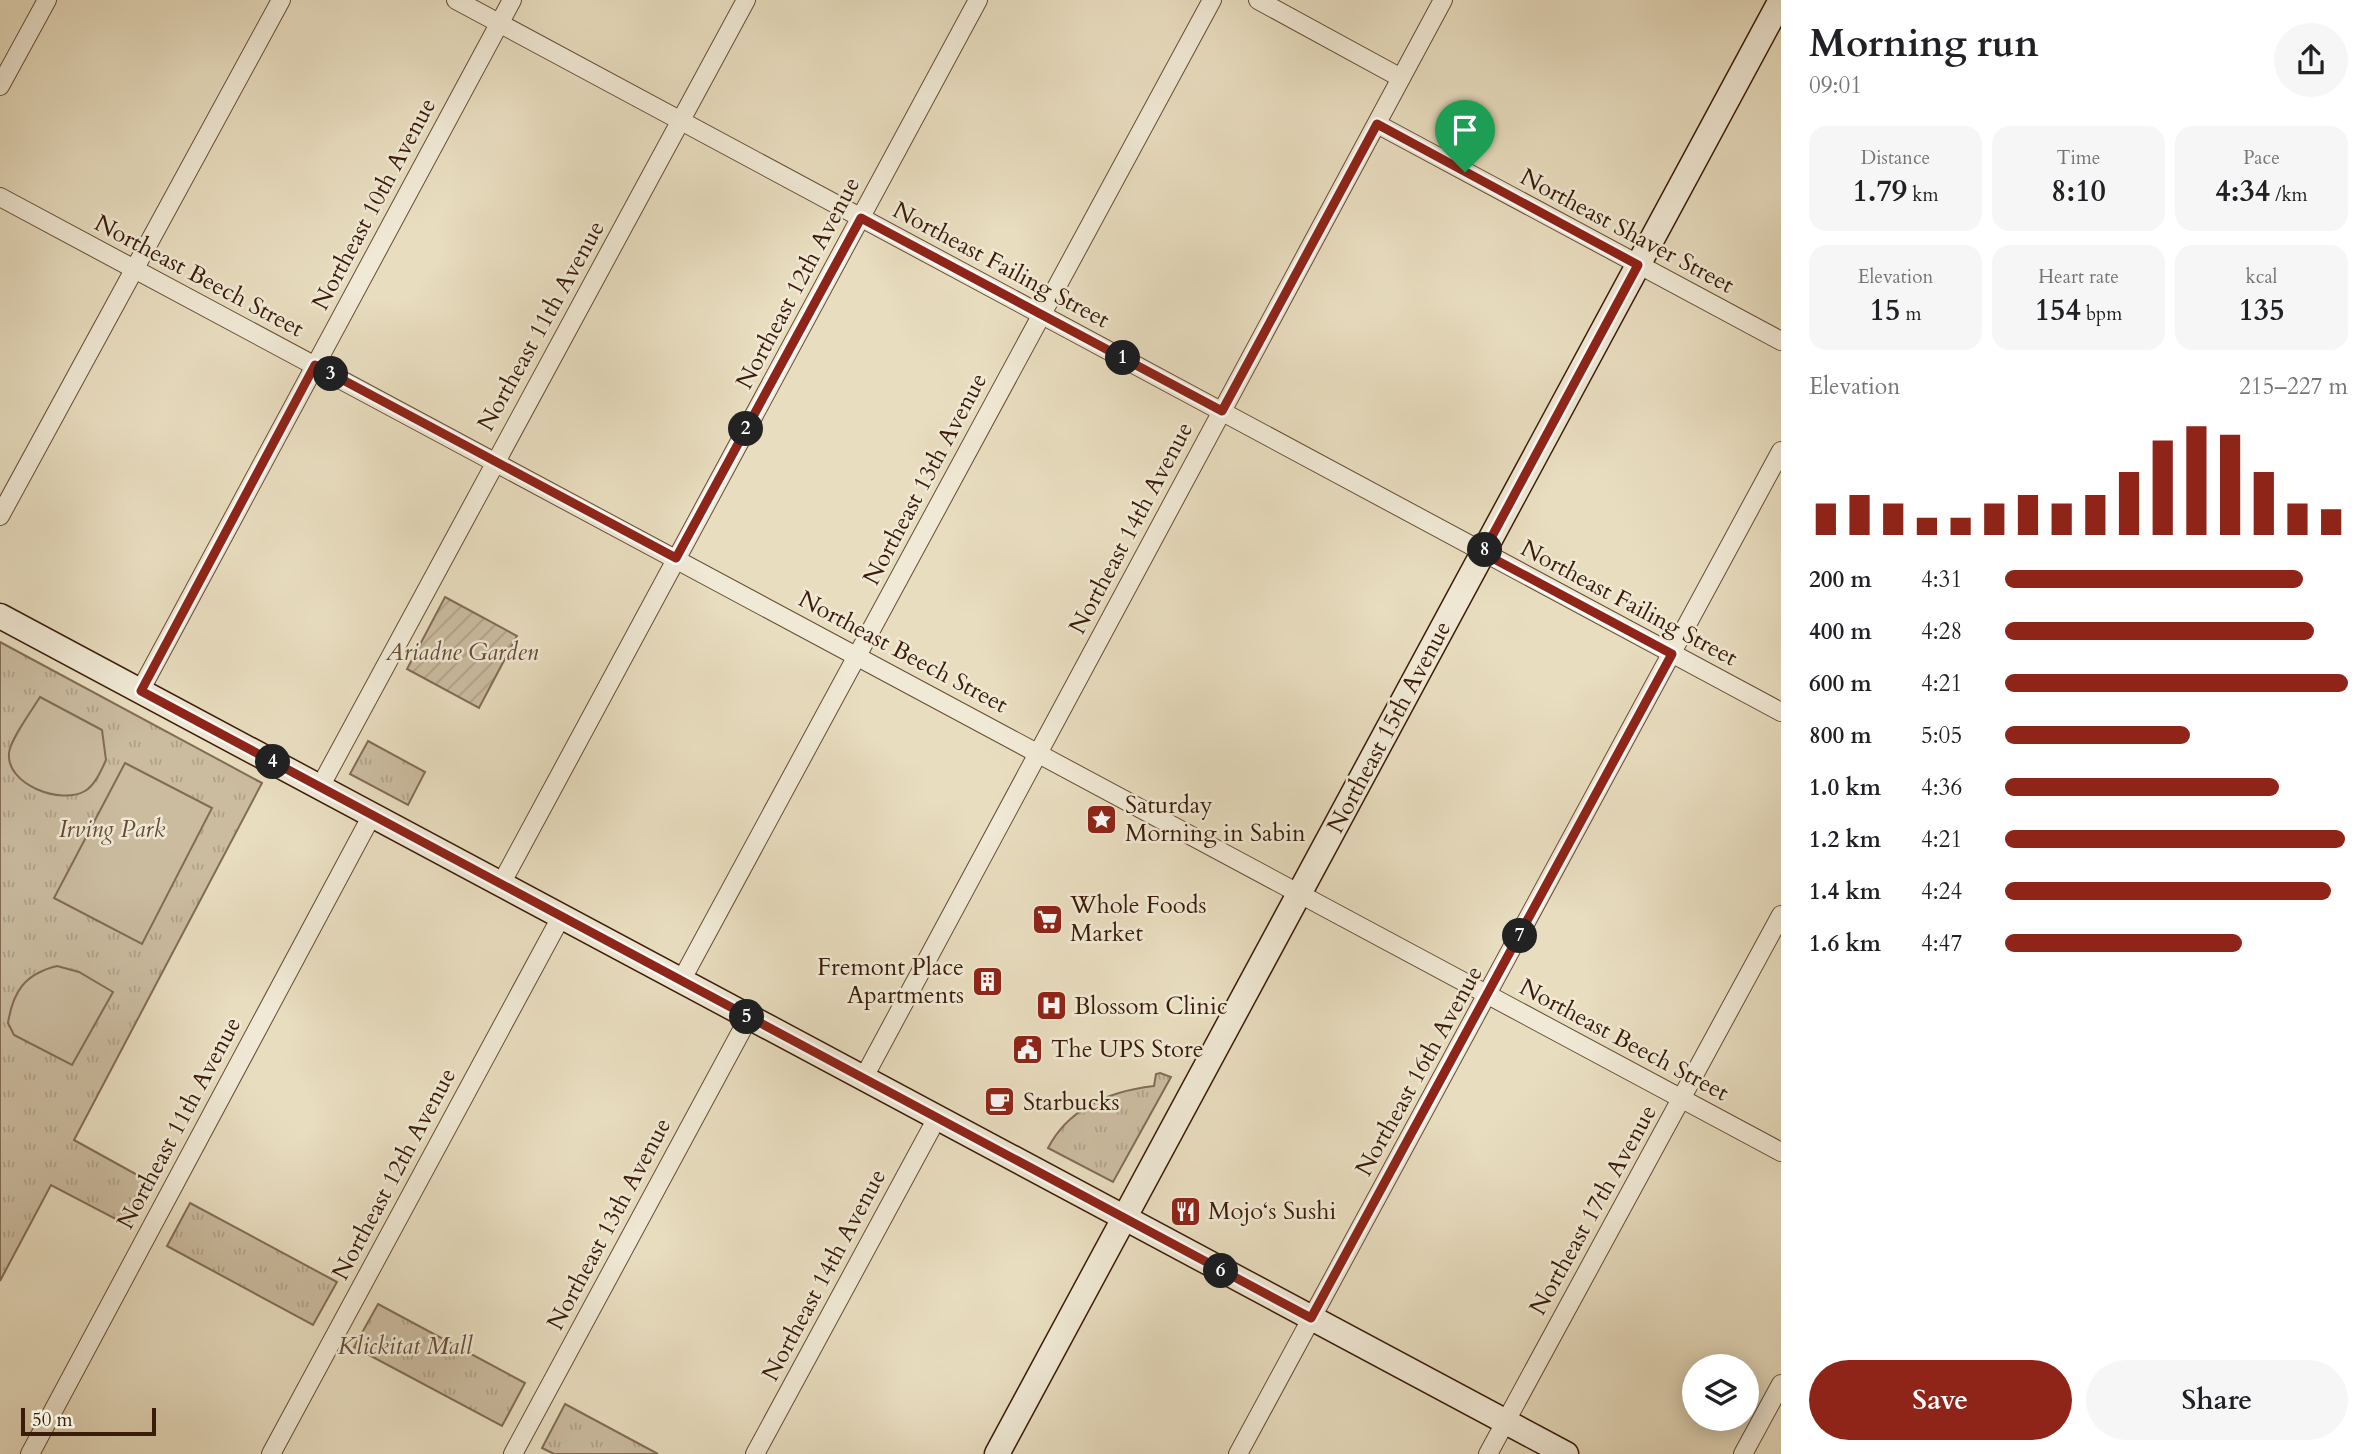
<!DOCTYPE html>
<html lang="en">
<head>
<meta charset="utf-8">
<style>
	:root { --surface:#fff; --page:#f6f6f6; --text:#202124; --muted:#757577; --accent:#8f2418 }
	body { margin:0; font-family:Cardo,serif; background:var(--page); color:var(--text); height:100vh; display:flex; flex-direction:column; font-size:26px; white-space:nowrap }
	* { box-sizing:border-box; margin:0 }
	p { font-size:23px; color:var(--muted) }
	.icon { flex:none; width:38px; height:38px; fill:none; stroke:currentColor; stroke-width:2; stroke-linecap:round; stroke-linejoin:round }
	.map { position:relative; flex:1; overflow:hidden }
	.drawer { display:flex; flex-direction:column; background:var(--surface); width:595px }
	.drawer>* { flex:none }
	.fabs { position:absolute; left:1682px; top:1354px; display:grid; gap:14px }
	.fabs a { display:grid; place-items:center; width:77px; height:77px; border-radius:50%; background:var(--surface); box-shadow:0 4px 18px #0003; font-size:35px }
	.scale { position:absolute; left:21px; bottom:18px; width:135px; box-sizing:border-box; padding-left:7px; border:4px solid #3b1b09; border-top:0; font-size:19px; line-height:24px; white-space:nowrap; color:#3b1b09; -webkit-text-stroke:5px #f0e9d5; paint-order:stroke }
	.pin { position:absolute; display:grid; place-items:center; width:60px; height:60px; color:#fff; margin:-72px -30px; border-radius:50% 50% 50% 0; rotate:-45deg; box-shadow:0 0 7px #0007 }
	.pin .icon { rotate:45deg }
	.km { position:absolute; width:35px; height:35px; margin:-18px; border-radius:50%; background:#222; color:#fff; font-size:19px; line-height:35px; text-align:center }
	.round { display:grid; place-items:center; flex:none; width:74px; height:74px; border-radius:37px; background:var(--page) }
	.head { display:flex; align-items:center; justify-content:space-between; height:119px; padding:0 28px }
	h1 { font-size:38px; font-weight:700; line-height:52px }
	.figures { display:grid; grid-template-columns:repeat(3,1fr); gap:10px; height:119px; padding:7px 28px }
	.figures div { display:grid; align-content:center; border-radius:18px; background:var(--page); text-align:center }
	.figures b { font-size:30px; font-weight:700 }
	.figures small { font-size:19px; font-weight:400 }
	.figures p { font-size:19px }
	.chart { height:196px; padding:14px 28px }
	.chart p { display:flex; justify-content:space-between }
	.chart svg { width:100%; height:126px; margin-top:7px; stroke:var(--accent); stroke-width:6 }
	.button { display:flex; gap:14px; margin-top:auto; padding:14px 28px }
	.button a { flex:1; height:80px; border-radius:42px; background:var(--accent); color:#fff; font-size:28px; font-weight:700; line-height:80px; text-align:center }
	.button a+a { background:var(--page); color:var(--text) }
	ul { padding:0 28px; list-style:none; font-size:23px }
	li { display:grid; grid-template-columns:112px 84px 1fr; align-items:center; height:52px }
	li i { height:18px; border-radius:9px; background:var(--accent) }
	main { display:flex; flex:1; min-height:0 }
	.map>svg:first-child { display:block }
	.grass { fill:url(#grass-tufts); stroke:#836c54; stroke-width:2 }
	.garden { fill:url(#garden-furrows); stroke:#836c54; stroke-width:2 }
	.pitch { fill:#cbbca0; stroke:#836c54; stroke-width:2 }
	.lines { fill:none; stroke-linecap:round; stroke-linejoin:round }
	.street-casing { stroke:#664c36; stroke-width:20 }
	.secondary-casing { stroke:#3b1b09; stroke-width:27 }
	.street { stroke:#f0e9d5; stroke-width:18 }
	.secondary { stroke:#f0e9d5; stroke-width:24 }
	.route-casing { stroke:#fff; stroke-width:14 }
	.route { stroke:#8f2418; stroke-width:9 }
	.labels { text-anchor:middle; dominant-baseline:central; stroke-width:5; stroke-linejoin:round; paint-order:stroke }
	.street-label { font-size:24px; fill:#3b1b09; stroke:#f0e9d5 }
	.park-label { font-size:24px; font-style:italic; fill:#664b36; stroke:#f0e9d5 }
	.poi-label { font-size:24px; fill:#3b1b09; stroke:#f0e9d5; text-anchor:start }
</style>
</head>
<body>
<main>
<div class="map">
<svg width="1781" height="1454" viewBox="0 0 1781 1454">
	<defs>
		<pattern id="grass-tufts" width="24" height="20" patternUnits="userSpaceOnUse" patternTransform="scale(1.75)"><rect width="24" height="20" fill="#cbbca0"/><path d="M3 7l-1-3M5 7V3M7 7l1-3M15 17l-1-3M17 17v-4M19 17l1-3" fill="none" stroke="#afa188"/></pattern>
		<pattern id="garden-furrows" width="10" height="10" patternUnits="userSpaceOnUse" patternTransform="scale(1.75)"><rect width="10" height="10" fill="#cbbca0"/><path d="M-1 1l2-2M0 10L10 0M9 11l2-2" fill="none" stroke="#afa188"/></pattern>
	</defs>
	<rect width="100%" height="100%" fill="#e8ddbf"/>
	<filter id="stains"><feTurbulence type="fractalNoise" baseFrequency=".00286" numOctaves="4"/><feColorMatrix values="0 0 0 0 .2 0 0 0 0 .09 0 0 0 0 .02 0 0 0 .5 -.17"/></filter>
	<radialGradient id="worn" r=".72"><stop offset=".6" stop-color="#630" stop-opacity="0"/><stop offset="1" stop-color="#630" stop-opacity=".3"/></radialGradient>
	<g class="grass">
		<path d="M 0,642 L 262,783 L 74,1140 L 150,1182 L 127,1225 L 51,1185 L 0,1281 Z"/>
		<path d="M 368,741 L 425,772 L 408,805 L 350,774 Z"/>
		<path d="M 1160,1073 L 1171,1077 L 1113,1182 L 1048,1148 C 1069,1108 1110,1091 1154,1086 L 1156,1074 Z"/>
		<path d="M 190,1203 L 337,1282 L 313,1325 L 167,1246 Z"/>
		<path d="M 378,1304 L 525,1383 L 502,1426 L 354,1347 Z"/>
		<path d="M 565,1404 L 658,1454 L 554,1454 L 542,1448 Z"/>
	</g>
	<path class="garden" d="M 445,597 L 517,636 L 479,708 L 407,669 Z"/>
	<g class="pitch">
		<path d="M 40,697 L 102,730 L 106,760 C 101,771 95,785 85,791 C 61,805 6,785 9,753 C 10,740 32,710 40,697 Z"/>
		<path d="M 125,763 L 212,808 L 142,944 L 54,898 Z"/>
		<path d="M 57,966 L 79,972 L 113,992 L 72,1065 L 14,1035 L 8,1023 C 13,991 25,974 57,966 Z"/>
	</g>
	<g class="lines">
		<defs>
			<g id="street">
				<path d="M 456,0 L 1781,712"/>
				<path d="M 1258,0 L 1401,78"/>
				<path d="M 0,86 L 47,0"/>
				<path d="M 1377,124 L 1781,341"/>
				<path d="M 0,197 L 1781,1152"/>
				<path d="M 0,516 L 281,0"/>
				<path d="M 140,691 L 512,0"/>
				<path d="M 320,787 L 746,0"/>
				<path d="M 501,884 L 978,0"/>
				<path d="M 681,981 L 1212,0"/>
				<path d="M 863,1079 L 1443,0"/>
				<path d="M 30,1454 L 372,815"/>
				<path d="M 271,1454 L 561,917"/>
				<path d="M 513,1454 L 749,1017"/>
				<path d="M 755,1454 L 937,1118"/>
				<path d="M 1238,1454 L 1781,451"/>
				<path d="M 1488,1454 L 1781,915"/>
				<path d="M 1743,1454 L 1781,1384"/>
			</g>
			<g id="secondary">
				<path d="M 0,616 L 1566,1454"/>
				<path d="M 997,1454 L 1781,0"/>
			</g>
		</defs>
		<use href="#street" class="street-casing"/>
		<use href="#secondary" class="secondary-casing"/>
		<use href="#street" class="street"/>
		<use href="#secondary" class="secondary"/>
	</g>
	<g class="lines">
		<defs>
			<path id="route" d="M 1377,124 L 1638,265 L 1483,553 L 1672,654 L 1311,1318 L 141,691 L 315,365 L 676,558 L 861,218 L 1222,411 Z"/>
		</defs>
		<use href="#route" class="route-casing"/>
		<use href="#route" class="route"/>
	</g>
	<defs>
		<symbol id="sight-square" viewBox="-11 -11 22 22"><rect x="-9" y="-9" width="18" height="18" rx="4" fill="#8f2418" stroke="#f0e9d5"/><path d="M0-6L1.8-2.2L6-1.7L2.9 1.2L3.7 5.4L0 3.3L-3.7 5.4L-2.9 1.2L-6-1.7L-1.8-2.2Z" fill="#fff"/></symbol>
		<symbol id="supermarket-square" viewBox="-11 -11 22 22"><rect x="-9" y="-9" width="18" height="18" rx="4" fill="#8f2418" stroke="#f0e9d5"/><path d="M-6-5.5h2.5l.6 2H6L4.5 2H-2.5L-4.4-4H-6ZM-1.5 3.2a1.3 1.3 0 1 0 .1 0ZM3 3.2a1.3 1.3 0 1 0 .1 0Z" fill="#fff"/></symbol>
		<symbol id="building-square" viewBox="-11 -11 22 22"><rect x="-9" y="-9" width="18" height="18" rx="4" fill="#8f2418" stroke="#f0e9d5"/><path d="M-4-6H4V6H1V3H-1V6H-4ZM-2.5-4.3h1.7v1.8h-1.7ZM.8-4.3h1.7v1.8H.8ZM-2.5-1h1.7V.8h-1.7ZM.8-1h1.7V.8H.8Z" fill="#fff"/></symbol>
		<symbol id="hospital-square" viewBox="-11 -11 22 22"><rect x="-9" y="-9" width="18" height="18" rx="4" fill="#8f2418" stroke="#f0e9d5"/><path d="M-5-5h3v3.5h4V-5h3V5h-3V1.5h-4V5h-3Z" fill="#fff"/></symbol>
		<symbol id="civic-square" viewBox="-11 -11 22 22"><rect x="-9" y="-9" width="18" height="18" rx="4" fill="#8f2418" stroke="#f0e9d5"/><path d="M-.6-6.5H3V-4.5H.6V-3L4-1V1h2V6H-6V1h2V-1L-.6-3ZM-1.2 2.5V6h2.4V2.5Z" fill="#fff"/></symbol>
		<symbol id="cafe-square" viewBox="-11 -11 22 22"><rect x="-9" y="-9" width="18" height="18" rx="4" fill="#8f2418" stroke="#f0e9d5"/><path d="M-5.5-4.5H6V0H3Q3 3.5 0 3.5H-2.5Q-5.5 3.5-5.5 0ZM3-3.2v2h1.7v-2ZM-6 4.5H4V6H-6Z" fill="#fff"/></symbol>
		<symbol id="restaurant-square" viewBox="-11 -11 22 22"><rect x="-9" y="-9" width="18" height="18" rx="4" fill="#8f2418" stroke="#f0e9d5"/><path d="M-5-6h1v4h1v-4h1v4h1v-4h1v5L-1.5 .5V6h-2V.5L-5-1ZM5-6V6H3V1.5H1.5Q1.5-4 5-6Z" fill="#fff"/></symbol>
	</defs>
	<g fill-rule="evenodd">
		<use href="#sight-square" x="1084" y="802" width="35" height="35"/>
		<use href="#supermarket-square" x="1030" y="902" width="35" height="35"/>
		<use href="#building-square" x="970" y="964" width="35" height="35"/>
		<use href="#hospital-square" x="1034" y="988" width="35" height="35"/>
		<use href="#civic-square" x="1010" y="1032" width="35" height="35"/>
		<use href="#cafe-square" x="982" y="1084" width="35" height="35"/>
		<use href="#restaurant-square" x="1168" y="1194" width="35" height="35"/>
	</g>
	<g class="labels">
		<g class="street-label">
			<text transform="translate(374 204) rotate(-62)">Northeast 10th Avenue</text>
			<text transform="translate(1627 231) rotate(28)">Northeast Shaver Street</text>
			<text transform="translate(1001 265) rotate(28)">Northeast Failing Street</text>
			<text transform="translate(199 276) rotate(28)">Northeast Beech Street</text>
			<text transform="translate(798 283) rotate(-62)">Northeast 12th Avenue</text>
			<text transform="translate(541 326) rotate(-61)">Northeast 11th Avenue</text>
			<text transform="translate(925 479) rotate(-62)">Northeast 13th Avenue</text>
			<text transform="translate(1131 528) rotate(-62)">Northeast 14th Avenue</text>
			<text transform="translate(1629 603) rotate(28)">Northeast Failing Street</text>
			<text transform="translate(903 652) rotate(28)">Northeast Beech Street</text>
			<text transform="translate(1389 727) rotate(-62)">Northeast 15th Avenue</text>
			<text transform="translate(1624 1040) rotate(28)">Northeast Beech Street</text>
			<text transform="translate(1419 1071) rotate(-61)">Northeast 16th Avenue</text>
			<text transform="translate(179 1123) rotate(-62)">Northeast 11th Avenue</text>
			<text transform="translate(394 1174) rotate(-62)">Northeast 12th Avenue</text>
			<text transform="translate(1593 1210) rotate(-61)">Northeast 17th Avenue</text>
			<text transform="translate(609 1224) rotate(-62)">Northeast 13th Avenue</text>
			<text transform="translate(824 1275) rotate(-62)">Northeast 14th Avenue</text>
		</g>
		<g class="park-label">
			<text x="462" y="652">Ariadne Garden</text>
			<text x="112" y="829">Irving Park</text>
			<text x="405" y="1346">Klickitat Mall</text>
		</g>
		<g class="poi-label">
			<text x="1125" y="805">Saturday<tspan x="1125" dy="28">Morning in Sabin</tspan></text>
			<text x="1070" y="905">Whole Foods<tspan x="1070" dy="28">Market</tspan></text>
			<text x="964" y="967" text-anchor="end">Fremont Place<tspan x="964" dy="28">Apartments</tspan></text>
			<text x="1074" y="1006">Blossom Clinic</text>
			<text x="1051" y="1049">The UPS Store</text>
			<text x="1023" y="1102">Starbucks</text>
			<text x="1208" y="1211">Mojo‘s Sushi</text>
		</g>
	</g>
	<rect width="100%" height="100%" filter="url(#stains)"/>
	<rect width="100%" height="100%" fill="url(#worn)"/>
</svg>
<div class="fabs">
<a><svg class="icon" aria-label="layers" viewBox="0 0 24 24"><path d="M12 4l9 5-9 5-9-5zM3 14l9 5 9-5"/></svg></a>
</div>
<div class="scale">50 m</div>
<div class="pin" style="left:1465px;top:172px;background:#1e9e55"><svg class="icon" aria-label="arrive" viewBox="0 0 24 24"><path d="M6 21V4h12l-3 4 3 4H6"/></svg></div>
<b class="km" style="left:1123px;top:358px">1</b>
<b class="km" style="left:746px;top:429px">2</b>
<b class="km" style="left:331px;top:374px">3</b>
<b class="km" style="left:273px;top:762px">4</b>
<b class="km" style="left:747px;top:1017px">5</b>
<b class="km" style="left:1221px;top:1271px">6</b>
<b class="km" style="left:1520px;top:936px">7</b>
<b class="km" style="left:1485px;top:550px">8</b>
</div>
<section class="drawer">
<div class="head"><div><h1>Morning run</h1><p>09:01</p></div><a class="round"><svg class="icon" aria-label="share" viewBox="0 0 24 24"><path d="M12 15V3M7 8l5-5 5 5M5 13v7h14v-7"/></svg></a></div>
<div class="figures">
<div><p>Distance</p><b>1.79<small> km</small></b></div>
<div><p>Time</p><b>8:10</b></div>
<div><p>Pace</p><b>4:34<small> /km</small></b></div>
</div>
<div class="figures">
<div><p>Elevation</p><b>15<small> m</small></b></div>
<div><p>Heart rate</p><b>154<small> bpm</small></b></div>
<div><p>kcal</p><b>135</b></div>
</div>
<div class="chart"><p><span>Elevation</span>215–227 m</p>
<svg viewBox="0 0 160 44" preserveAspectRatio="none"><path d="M5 44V33M15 44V30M25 44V33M35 44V38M45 44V38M55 44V33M65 44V30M75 44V33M85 44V30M95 44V22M105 44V11M115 44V6M125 44V9M135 44V22M145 44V33M155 44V35"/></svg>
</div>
<ul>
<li><b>200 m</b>4:31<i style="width:87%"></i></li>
<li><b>400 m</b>4:28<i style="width:90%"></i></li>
<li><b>600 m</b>4:21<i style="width:100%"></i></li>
<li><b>800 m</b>5:05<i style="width:54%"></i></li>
<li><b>1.0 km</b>4:36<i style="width:80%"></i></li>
<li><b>1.2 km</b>4:21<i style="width:99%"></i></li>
<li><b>1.4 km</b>4:24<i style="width:95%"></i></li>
<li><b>1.6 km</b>4:47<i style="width:69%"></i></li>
</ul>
<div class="button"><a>Save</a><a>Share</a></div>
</section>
</main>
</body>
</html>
